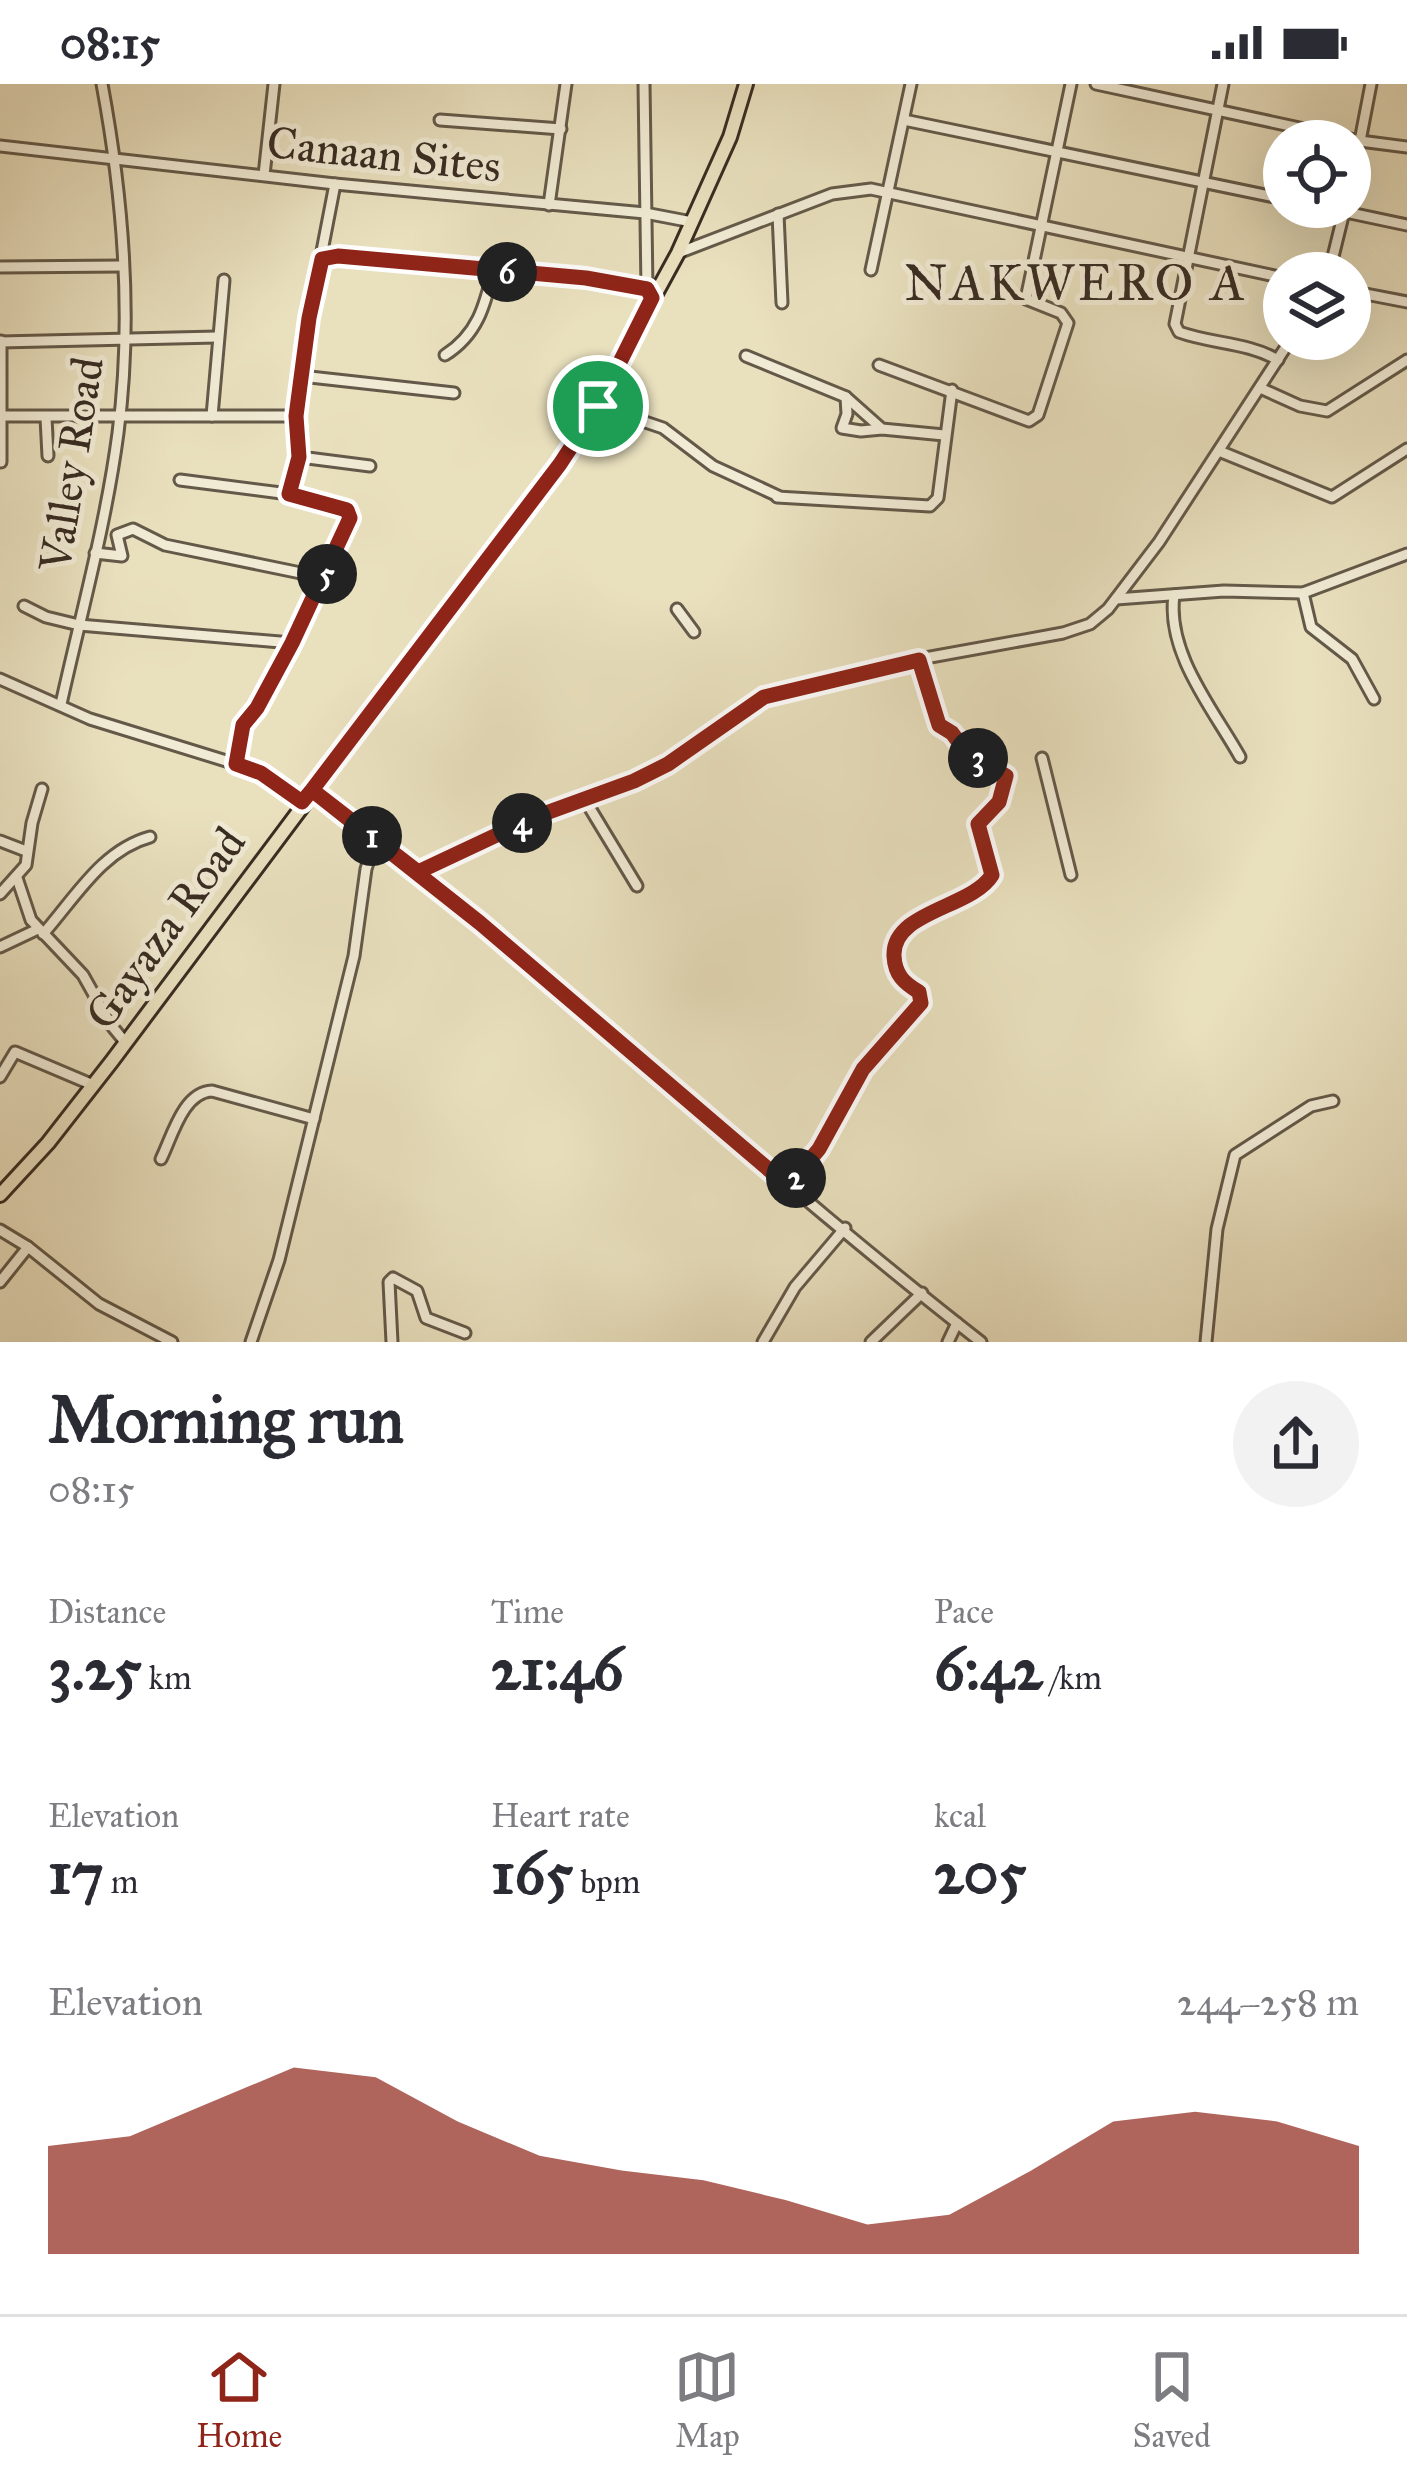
<!DOCTYPE html>
<html lang="en">
<head>
<meta charset="utf-8">
<style>
	:root { --surface:#fff; --page:#f2f2f3; --text:#2b2b33; --muted:#7c7c81; --line:#e1e1e2; --accent:#8f2418 }
	body { margin:0; font-family:"IM FELL Great Primer",serif; background:var(--page); color:var(--text); height:100vh; display:flex; flex-direction:column; font-size:45px; white-space:nowrap }
	* { box-sizing:border-box; margin:0 }
	p { font-size:39px; color:var(--muted) }
	.icon { flex:none; width:66px; height:66px; fill:none; stroke:currentColor; stroke-width:2; stroke-linecap:round; stroke-linejoin:round }
	.map { position:relative; height:1258px; overflow:hidden }
	.sheet { display:flex; flex-direction:column; background:var(--surface); flex:1 }
	.sheet>* { flex:none }
	.fabs { position:absolute; left:1263px; top:36px; display:grid; gap:24px }
	.fabs a { display:grid; place-items:center; width:108px; height:108px; border-radius:50%; background:var(--surface); box-shadow:0 12px 48px #0002; font-size:60px }
	.pin { position:absolute; display:grid; place-items:center; width:102px; height:102px; color:#fff; margin:-51px; border:6px solid #fff; border-radius:50%; box-shadow:0 3px 12px #0007 }
	.km { position:absolute; width:60px; height:60px; margin:-30px; border-radius:50%; background:#222; color:#fff; font-size:33px; line-height:60px; text-align:center }
	.round { display:grid; place-items:center; flex:none; width:126px; height:126px; border-radius:63px; background:var(--page) }
	.headline { display:flex; align-items:center; justify-content:space-between; height:204px; padding:0 48px }
	h1 { font-size:66px; font-weight:800; line-height:90px }
	.figures { display:grid; grid-template-columns:repeat(3,1fr); gap:18px; height:204px; padding:12px 48px }
	.figures div { display:grid; align-content:center }
	.figures b { font-size:60px; font-weight:800 }
	.figures small { font-size:33px; font-weight:400 }
	.figures p { font-size:33px }
	.chart { height:336px; padding:24px 48px }
	.chart p { display:flex; justify-content:space-between }
	.chart svg { width:100%; height:216px; margin-top:12px; fill:var(--accent); opacity:.7 }
	.status { display:flex; justify-content:space-between; align-items:center; height:84px; padding:0 60px; background:var(--surface); direction:ltr }
	.status svg { height:33px; fill:currentColor }
	.tabs { display:flex; justify-content:space-around; align-items:center; height:168px; border-top:3px solid var(--line); background:var(--surface); font-size:33px; color:var(--muted) }
	.tabs a { display:grid; justify-items:center; gap:6px }
	.tabs .current { color:var(--accent) }
	.map>svg:first-child { display:block }
	.lines { fill:none; stroke-linecap:round; stroke-linejoin:round }
	.minor-casing { stroke:#645949; stroke-width:15 }
	.major-casing { stroke:#382c22; stroke-width:18 }
	.minor { stroke:#f1ebd5; stroke-width:9 }
	.major { stroke:#e9e0be; stroke-width:12 }
	.route-casing { stroke:#fff; stroke-width:24 }
	.route { stroke:#8f2418; stroke-width:15 }
	.labels { text-anchor:middle; dominant-baseline:central; stroke-width:10; stroke-linejoin:round; paint-order:stroke }
	.street-label { font-size:45px; fill:#382c22; stroke:#f1ebd5 }
	.quarter-label { font-size:51px; letter-spacing:3px; fill:#382c22; stroke:#f1ebd5 }
</style>
</head>
<body>
<div class="status"><b>08:15</b><svg viewBox="0 0 49 12"><path d="M0 12V9h3v3zM5 12V6h3v6zM10 12V3h3v9zM15 12V0h3v12zM26 1h20v11H26zM47 4h2v5h-2z"/></svg></div>
<div class="map">
<svg width="1407" height="1258" viewBox="0 0 1407 1258">
	<rect width="100%" height="100%" fill="#e9e0be"/>
	<filter id="stains"><feTurbulence type="fractalNoise" baseFrequency=".00167" numOctaves="4"/><feColorMatrix values="0 0 0 0 .2 0 0 0 0 .09 0 0 0 0 .02 0 0 0 .5 -.17"/></filter>
	<radialGradient id="worn" r=".72"><stop offset=".6" stop-color="#630" stop-opacity="0"/><stop offset="1" stop-color="#630" stop-opacity=".3"/></radialGradient>
	<g class="lines">
		<defs>
			<g id="minor">
				<path d="M 644,0 L 647,205"/>
				<path d="M 1096,0 L 1360,57 L 1407,63"/>
				<path d="M 1223,0 L 1175,240 L 1179,248 C 1212,260 1247,258 1278,276"/>
				<path d="M 440,36 L 561,45"/>
				<path d="M 904,36 L 1284,115"/>
				<path d="M 1360,57 L 1371,0"/>
				<path d="M 0,62 L 335,100 L 645,129 L 692,138"/>
				<path d="M 264,91 L 274,0"/>
				<path d="M 549,121 L 566,0"/>
				<path d="M 1322,123 L 1407,141"/>
				<path d="M 778,130 L 782,219"/>
				<path d="M 678,169 L 832,110 L 871,105 L 1284,194"/>
				<path d="M 322,175 L 337,172 L 587,194 L 647,205 L 652,214"/>
				<path d="M 0,183 L 123,182"/>
				<path d="M 871,186 L 911,0"/>
				<path d="M 1329,189 L 1344,128"/>
				<path d="M 1350,207 L 1407,218"/>
				<path d="M 1,257 L 1,378"/>
				<path d="M 0,258 L 217,253"/>
				<path d="M 445,271 C 477,251 485,222 493,187"/>
				<path d="M 746,272 L 846,313 L 882,345 L 944,351"/>
				<path d="M 879,281 L 1029,337 L 1038,331 L 1068,239 L 1061,229 L 1026,215 L 1071,0"/>
				<path d="M 301,292 L 454,309"/>
				<path d="M 1260,304 L 1300,322 L 1327,327 L 1407,276"/>
				<path d="M 846,313 L 847,330 L 842,344 L 861,347 L 882,345"/>
				<path d="M 598,322 L 663,344 L 713,382 L 778,412"/>
				<path d="M 0,332 L 296,332"/>
				<path d="M 212,332 L 224,196"/>
				<path d="M 46,334 L 48,372"/>
				<path d="M 1219,367 L 1332,413 L 1407,365"/>
				<path d="M 300,373 L 370,382"/>
				<path d="M 180,396 L 289,410"/>
				<path d="M 777,413 L 930,422 L 938,414 L 952,306"/>
				<path d="M 95,469 L 122,472 L 117,451 L 133,445 L 165,461 L 325,494"/>
				<path d="M 1303,509 L 1311,543 L 1352,575 L 1374,615"/>
				<path d="M 1174,511 C 1166,569 1213,625 1240,673"/>
				<path d="M 1116,515 L 1224,507 L 1303,509 L 1407,470"/>
				<path d="M 24,522 L 46,533 L 79,541 L 292,559"/>
				<path d="M 677,525 L 694,548"/>
				<path d="M 0,595 L 90,635 L 252,685 L 302,718"/>
				<path d="M 61,620 C 81,530 106,440 118,349 C 133,234 123,113 102,0"/>
				<path d="M 1042,674 L 1071,791"/>
				<path d="M 236,680 L 239,649 L 257,624 L 292,559 L 350,434 L 347,426 L 289,410 L 300,373 L 296,332 L 309,234 L 335,100"/>
				<path d="M 312,706 C 543,881 753,1080 981,1258"/>
				<path d="M 585,716 L 637,802"/>
				<path d="M 0,757 L 26,767"/>
				<path d="M 418,788 L 535,733 L 635,697 L 667,680 L 763,613 L 881,582 L 1063,549 L 1090,540 L 1108,525 L 1159,458 L 1291,255"/>
				<path d="M 17,794 L 31,836 L 83,891 L 111,941 L 125,958"/>
				<path d="M 0,810 L 26,781 L 32,739 L 42,705"/>
				<path d="M 43,850 C 75,814 102,766 150,753"/>
				<path d="M 0,863 L 38,845"/>
				<path d="M 0,993 L 15,968 L 93,1001"/>
				<path d="M 161,1075 C 172,1053 183,1008 212,1007 L 314,1035"/>
				<path d="M 788,1102 L 819,1065 L 863,985 L 921,919 L 919,909 C 904,899 895,890 894,872 C 892,828 972,823 992,791 L 978,740 L 996,722 L 1006,692 L 966,668 L 952,649 L 939,642 L 919,576"/>
				<path d="M 0,1146 L 28,1163 L 99,1220 L 172,1258"/>
				<path d="M 0,1198 L 28,1163"/>
				<path d="M 251,1258 L 279,1176 L 354,872 L 366,785 L 376,755"/>
				<path d="M 392,1258 L 389,1198 L 393,1194 L 417,1207 L 426,1234 L 465,1249"/>
				<path d="M 763,1258 L 795,1203 L 845,1144"/>
				<path d="M 871,1258 L 922,1209"/>
				<path d="M 948,1258 L 957,1239"/>
				<path d="M 1206,1258 L 1217,1145 L 1235,1071 L 1311,1022 L 1333,1017"/>
			</g>
			<path id="major" d="M 0,1111 L 48,1059 L 112,977 L 575,358 L 678,169 L 730,53 L 746,0"/>
		</defs>
		<use href="#minor" class="minor-casing"/>
		<use href="#major" class="major-casing"/>
		<use href="#minor" class="minor"/>
		<use href="#major" class="major"/>
	</g>
	<g class="lines">
		<defs>
			<path id="route" d="M 598,322 L 560,380 L 312,706 L 480,839 L 788,1102 L 819,1065 L 863,985 L 921,919 L 919,908 C 904,899 895,891 894,872 C 892,827 972,824 992,791 L 978,740 L 999,718 L 1006,692 L 966,668 L 952,649 L 939,641 L 919,576 L 764,613 L 668,680 L 634,697 L 535,733 L 418,788 L 312,706 L 302,718 L 261,689 L 236,680 L 243,641 L 257,624 L 292,559 L 350,434 L 347,426 L 289,410 L 299,373 L 296,332 L 309,234 L 322,175 L 338,172 L 586,194 L 647,205 L 652,214 L 598,322"/>
		</defs>
		<use href="#route" class="route-casing"/>
		<use href="#route" class="route"/>
	</g>
	<g class="labels">
		<g class="street-label">
			<text transform="translate(384 70) rotate(6)">Canaan Sites</text>
			<text transform="translate(71 380) rotate(-81)">Valley Road</text>
			<text transform="translate(165 844) rotate(-54)">Gayaza Road</text>
		</g>
		<g class="quarter-label">
			<text x="1076" y="199">NAKWERO A</text>
		</g>
	</g>
	<rect width="100%" height="100%" filter="url(#stains)"/>
	<rect width="100%" height="100%" fill="url(#worn)"/>
</svg>
<div class="fabs">
<a><svg class="icon" aria-label="locate" viewBox="0 0 24 24"><circle cx="12" cy="12" r="6"/><path d="M12 2v4M12 18v4M2 12h4M18 12h4"/></svg></a>
<a><svg class="icon" aria-label="layers" viewBox="0 0 24 24"><path d="M12 4l9 5-9 5-9-5zM3 14l9 5 9-5"/></svg></a>
</div>
<div class="pin" style="left:598px;top:322px;background:#1e9e55"><svg class="icon" aria-label="arrive" viewBox="0 0 24 24"><path d="M6 21V4h12l-3 4 3 4H6"/></svg></div>
<b class="km" style="left:372px;top:752px">1</b>
<b class="km" style="left:796px;top:1094px">2</b>
<b class="km" style="left:978px;top:674px">3</b>
<b class="km" style="left:522px;top:739px">4</b>
<b class="km" style="left:327px;top:490px">5</b>
<b class="km" style="left:507px;top:188px">6</b>
</div>
<section class="sheet">
<div class="headline"><div><h1>Morning run</h1><p>08:15</p></div><a class="round"><svg class="icon" aria-label="share" viewBox="0 0 24 24"><path d="M12 15V3M7 8l5-5 5 5M5 13v7h14v-7"/></svg></a></div>
<div class="figures">
<div><p>Distance</p><b>3.25<small> km</small></b></div>
<div><p>Time</p><b>21:46</b></div>
<div><p>Pace</p><b>6:42<small> /km</small></b></div>
</div>
<div class="figures">
<div><p>Elevation</p><b>17<small> m</small></b></div>
<div><p>Heart rate</p><b>165<small> bpm</small></b></div>
<div><p>kcal</p><b>205</b></div>
</div>
<div class="chart"><p><span>Elevation</span>244–258 m</p>
<svg viewBox="0 0 160 44" preserveAspectRatio="none"><path d="M0 44V22L10 20L20 13L30 6L40 8L50 17L60 24L70 27L80 29L90 33L100 38L110 36L120 27L130 17L140 15L150 17L160 22V44z"/></svg>
</div>
</section>
<nav class="tabs">
<a class="current"><svg class="icon" aria-label="home" viewBox="0 0 24 24"><path d="M3 11l9-7 9 7M6 9v11h12V9"/></svg>Home</a>
<a><svg class="icon" aria-label="map" viewBox="0 0 24 24"><path d="M3 6l6-2 6 2 6-2v14l-6 2-6-2-6 2zM9 4v14M15 6v14"/></svg>Map</a>
<a><svg class="icon" aria-label="saved" viewBox="0 0 24 24"><path d="M7 4h10v16l-5-4-5 4z"/></svg>Saved</a>
</nav>
</body>
</html>
